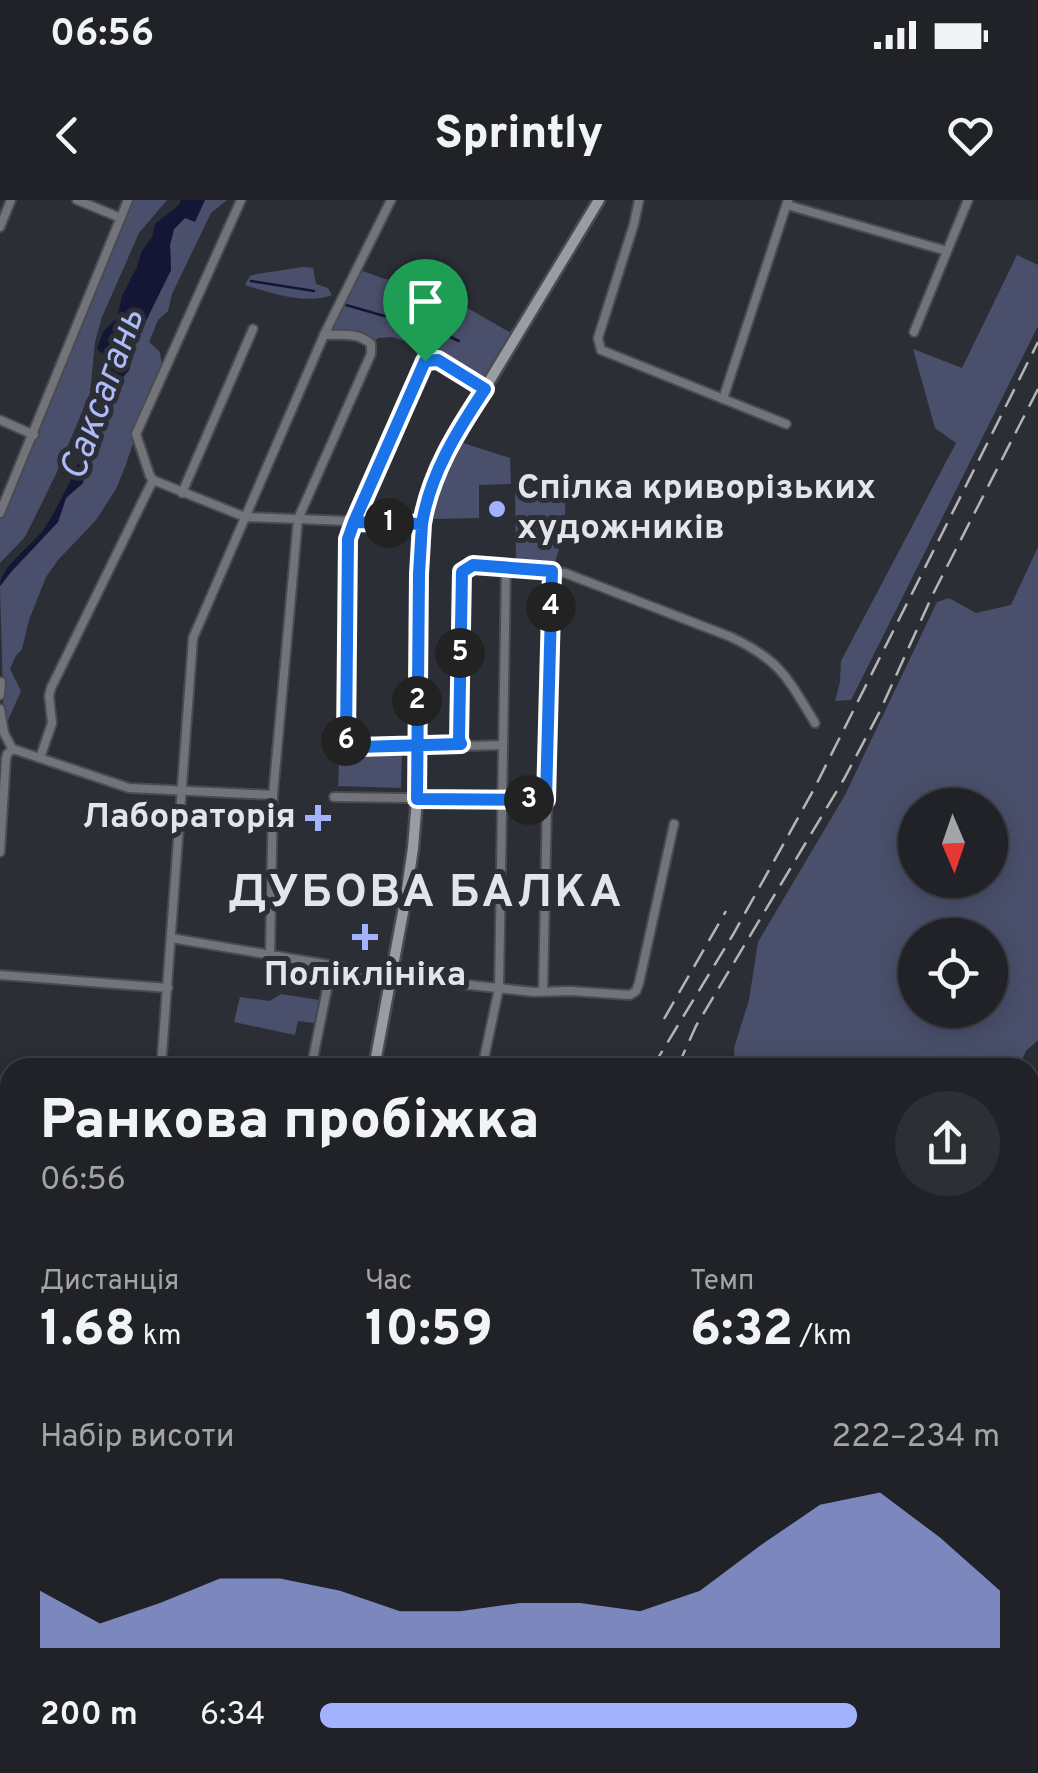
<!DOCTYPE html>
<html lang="uk">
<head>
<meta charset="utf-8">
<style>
	:root { --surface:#212228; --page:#2d2f34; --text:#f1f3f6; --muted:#a2a4a8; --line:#3e3f45; --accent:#a3b2fc }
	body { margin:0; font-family:Overpass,sans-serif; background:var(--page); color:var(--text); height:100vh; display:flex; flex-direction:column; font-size:38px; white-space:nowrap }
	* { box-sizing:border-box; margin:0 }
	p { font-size:32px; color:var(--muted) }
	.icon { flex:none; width:55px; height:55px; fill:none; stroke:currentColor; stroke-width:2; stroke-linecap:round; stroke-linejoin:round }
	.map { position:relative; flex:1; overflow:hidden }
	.details { position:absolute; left:0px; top:858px; width:1040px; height:718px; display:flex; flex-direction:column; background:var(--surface); border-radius:30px 30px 0 0; box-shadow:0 5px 25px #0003,0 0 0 2px var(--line) }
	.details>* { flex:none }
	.needle { width:65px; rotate:178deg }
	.buttons { position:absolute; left:898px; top:588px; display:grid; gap:20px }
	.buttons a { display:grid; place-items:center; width:110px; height:110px; border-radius:50%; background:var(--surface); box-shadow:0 5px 25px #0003,0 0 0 2px var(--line); font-size:50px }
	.pin { position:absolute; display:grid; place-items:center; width:85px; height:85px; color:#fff; margin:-102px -42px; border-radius:50% 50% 50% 0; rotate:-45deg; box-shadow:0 0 10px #0007 }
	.pin .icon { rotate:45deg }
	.km { position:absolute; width:50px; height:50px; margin:-25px; border-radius:50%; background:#222; color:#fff; font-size:28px; line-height:50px; text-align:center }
	.round { display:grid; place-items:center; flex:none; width:105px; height:105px; border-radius:52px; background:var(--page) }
	.head { display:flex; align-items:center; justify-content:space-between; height:170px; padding:0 40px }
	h1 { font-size:55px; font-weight:800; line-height:75px }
	.figures { display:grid; grid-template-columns:repeat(3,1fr); gap:15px; height:170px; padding:10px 40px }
	.figures div { display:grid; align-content:center }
	.figures b { font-size:50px; font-weight:800 }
	.figures small { font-size:28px; font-weight:400 }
	.figures p { font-size:28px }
	.chart { height:280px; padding:20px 40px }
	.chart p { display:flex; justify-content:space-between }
	.chart svg { width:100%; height:180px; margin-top:10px; fill:var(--accent); opacity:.7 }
	ul { padding:0 40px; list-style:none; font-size:32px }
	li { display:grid; grid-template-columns:160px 120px 1fr; align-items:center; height:75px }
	li i { height:25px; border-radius:12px; background:var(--accent) }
	.status { display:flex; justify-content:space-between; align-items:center; height:70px; padding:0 50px; background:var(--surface); direction:ltr }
	.status svg { height:28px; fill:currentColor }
	header { display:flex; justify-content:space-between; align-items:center; height:130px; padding:0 40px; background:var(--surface); font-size:45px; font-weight:800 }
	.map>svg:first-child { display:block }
	.green { fill:#4a506b; fill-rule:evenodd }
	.water { fill:#131635 }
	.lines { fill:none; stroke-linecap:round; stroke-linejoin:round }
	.stream { stroke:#131635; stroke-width:2.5 }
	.street-casing { stroke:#494b53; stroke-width:12 }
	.secondary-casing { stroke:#494b53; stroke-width:15 }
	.street { stroke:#737479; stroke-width:8 }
	.secondary { stroke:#9a9ca3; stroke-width:10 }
	.rail { stroke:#b2b4ba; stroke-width:2.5; stroke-dasharray:20 10; stroke-linecap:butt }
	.route-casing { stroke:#fff; stroke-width:20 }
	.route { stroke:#1a73e8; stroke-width:12 }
	.poi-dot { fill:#a3b2fc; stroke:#2c2e36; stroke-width:4 }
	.labels { text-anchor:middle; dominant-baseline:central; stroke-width:10; stroke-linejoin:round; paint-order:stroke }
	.poi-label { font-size:35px; font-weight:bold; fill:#e3e5ea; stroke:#2c2e36; text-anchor:start }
	.water-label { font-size:38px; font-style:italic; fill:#aebbf9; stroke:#2c2e36 }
	.district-label { font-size:45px; font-weight:bold; letter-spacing:2.5px; fill:#e3e5ea; stroke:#2c2e36 }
</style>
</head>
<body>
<div class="status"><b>06:56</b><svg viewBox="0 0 49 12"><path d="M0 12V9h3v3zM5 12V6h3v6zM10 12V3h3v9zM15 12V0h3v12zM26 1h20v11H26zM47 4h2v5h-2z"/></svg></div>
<header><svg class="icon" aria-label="back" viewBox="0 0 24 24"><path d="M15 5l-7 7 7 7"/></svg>Sprintly<svg class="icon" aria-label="heart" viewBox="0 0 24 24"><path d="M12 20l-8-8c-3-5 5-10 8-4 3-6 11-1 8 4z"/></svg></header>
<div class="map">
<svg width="1038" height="1573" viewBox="0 0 1038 1573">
	<rect width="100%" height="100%" fill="#2c2e36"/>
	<g class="green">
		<path d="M 128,0 L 167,0 L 139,33 L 102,117 L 95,142 L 90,193 L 56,274 L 25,337 L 0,363 L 0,313 Z"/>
		<path d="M 205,0 L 227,0 L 211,13 L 172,94 L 168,111 L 158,120 L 149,142 L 160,152 L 162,167 L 146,205 L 125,267 L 116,289 L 96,320 L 58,360 L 46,377 L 29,420 L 22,449 L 15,457 L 10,469 L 21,491 L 4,529 L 0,386 L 11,372 L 58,322 L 66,298 L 83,283 L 85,262 L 115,187 L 129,170 L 136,141 L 171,70 L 170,45 L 174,29 L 185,18 L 198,14 Z"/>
		<path d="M 1017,55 L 1038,65 L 1038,126 L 851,500 L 835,501 L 840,482 L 841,461 L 956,243 L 935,228 L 913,149 L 962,168 Z"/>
		<path d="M 303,67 L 313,68 L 316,84 L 328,88 L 332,95 C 305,105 272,93 245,85 L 250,76 L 257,74 Z"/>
		<path d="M 357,69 L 385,79 L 431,87 L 516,136 L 485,189 L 434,158 L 424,150 L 414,147 L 408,142 L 392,137 L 378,138 L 371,144 L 365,138 L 324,135 Z"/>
		<path d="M 463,243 L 510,258 L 511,284 L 479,285 L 479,318 L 433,319 L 441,286 Z"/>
		<path d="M 515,287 L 566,287 L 564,334 L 552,371 L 516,368 Z"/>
		<path d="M 1038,347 L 1038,840 L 1026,851 L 1019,867 L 735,867 L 734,848 L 749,800 L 758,742 L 845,595 L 937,402 L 949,398 L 976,413 L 1011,405 ZM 915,605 L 990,605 L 990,680 L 915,680 ZM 915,735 L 990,735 L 990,810 L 915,810 Z"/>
		<path d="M 340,548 L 402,550 L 401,588 L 338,586 Z"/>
		<path d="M 281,794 L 319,800 L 314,823 L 298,821 L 295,835 L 234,822 L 240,797 L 270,801 Z"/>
		<path d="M 0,883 C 7,898 6,913 7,929 C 11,971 8,1011 3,1053 C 1,1066 4,1079 0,1092 Z"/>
		<path d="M 0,1169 L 10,1169 L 10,1543 L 6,1516 L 0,1506 Z"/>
	</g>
	<path class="water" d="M 181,0 L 205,0 L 195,22 L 185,18 L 174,29 L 170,45 L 171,70 L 136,141 L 129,170 L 115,187 L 89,251 L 83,283 L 66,298 L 58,322 L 11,372 L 0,386 C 0,366 35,344 46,326 C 63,298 75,271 88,242 C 92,233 91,222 95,212 C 102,192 112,182 109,160 L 97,149 L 103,132 L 117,118 L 122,96 L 137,67 L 142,51 L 152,37 L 155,24 L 179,5 Z"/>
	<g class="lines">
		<g class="stream">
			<path d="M 251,81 L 314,91"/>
			<path d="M 346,105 L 437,131 L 459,141"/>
		</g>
		<defs>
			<g id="street">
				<path d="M 77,0 L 121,18"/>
				<path d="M 241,0 L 136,234 L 150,276 L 153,280 L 245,317 L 422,324"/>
				<path d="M 639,0 L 634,24 L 598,138 L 601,150 L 786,224"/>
				<path d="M 787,5 L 947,51"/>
				<path d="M 0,27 L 11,0"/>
				<path d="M 914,132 L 968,0"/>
				<path d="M 723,199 L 788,0"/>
				<path d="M 0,220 L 34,235"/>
				<path d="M 182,293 L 253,129"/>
				<path d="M 0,313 L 128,0"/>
				<path d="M 0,495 L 1,482"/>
				<path d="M 0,509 L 4,533 L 13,550"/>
				<path d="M 461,544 L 358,547 L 346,543 L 348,339 L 425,161 L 438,159 L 485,189"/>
				<path d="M 503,545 L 468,546 L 461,544 L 459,539 L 462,374 L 467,367 L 473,365 L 565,373 L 731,437 C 781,461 787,477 815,523"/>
				<path d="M 40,558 L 52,523 L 49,496 L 51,488 L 153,280"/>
				<path d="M 334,597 L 546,600"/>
				<path d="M 0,652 L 6,559 L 7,554 L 13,549 L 129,588 L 273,595"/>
				<path d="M 171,738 L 406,778 L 534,792 L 570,791 L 630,795 L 636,791 L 639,783 L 674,624"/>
				<path d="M 270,753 L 273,595 L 298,319 L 371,154 L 371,144 C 358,132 340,135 324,135"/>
				<path d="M 0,775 L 168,788"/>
				<path d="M 543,791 L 552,371"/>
				<path d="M 161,868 L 193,438 L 324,135 L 391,0"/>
				<path d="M 311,868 L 332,765"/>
				<path d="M 482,868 L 499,788 L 506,367"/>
				<path d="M 231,1565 L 233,1573"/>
			</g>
			<g id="secondary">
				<path d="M 374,868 L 406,696 L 413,648 L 417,599 L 419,374 C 421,320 427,288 453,241 L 599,0"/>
				<path d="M 38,1573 L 53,1565"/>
			</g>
		</defs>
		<use href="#street" class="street-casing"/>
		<use href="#secondary" class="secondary-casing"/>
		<use href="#street" class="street"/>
		<use href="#secondary" class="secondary"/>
		<g class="rail">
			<path d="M 664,819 L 726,711"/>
			<path d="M 652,868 L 734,733 L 814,589 L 1038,142"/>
			<path d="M 677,868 L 696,826 L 844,579 L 880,511 L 933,394 L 1038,189"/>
			<path d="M 490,1565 L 491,1573"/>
			<path d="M 524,1565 L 525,1573"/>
			<path d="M 290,1573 L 294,1565"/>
		</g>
	</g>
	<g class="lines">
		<defs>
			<path id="route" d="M 425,161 L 354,322 L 422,324 L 419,374 L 417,599 L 546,600 L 552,371 L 473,365 L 462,372 L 459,539 L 461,544 L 358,547 L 346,543 L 348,339 L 354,322 L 422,324 C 430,274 457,231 485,189 L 438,160 L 425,161"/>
		</defs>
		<use href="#route" class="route-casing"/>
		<use href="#route" class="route"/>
	</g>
	<g class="poi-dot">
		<circle cx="497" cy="309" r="10"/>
		<path d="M313 603h10v10h10v10h-10v10h-10v-10h-10v-10h10z"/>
		<path d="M360 722h10v10h10v10h-10v10h-10v-10h-10v-10h10z"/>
	</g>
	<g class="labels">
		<g class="poi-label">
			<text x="517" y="289">Спілка криворізьких<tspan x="517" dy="40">художників</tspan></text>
			<text x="296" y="618" text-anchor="end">Лабораторія</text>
			<text x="365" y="776" text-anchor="middle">Поліклініка</text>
		</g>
		<g class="water-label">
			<text transform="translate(104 195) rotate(-70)">Саксагань</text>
		</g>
		<g class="district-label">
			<text x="426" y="694">ДУБОВА БАЛКА</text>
		</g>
	</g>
</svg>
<div class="buttons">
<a><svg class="needle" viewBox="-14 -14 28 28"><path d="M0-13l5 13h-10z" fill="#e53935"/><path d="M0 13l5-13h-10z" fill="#a2a4a8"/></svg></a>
<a><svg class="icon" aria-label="locate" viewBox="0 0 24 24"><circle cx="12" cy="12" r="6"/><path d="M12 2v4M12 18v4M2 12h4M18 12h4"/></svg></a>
</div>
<div class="pin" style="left:425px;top:161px;background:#1e9e55"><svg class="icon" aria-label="arrive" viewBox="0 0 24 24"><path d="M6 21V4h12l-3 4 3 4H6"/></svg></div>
<b class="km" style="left:389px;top:323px">1</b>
<b class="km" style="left:417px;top:501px">2</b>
<b class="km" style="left:529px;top:600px">3</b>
<b class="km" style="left:551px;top:407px">4</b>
<b class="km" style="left:460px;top:453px">5</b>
<b class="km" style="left:346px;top:541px">6</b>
<section class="details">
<div class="head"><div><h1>Ранкова пробіжка</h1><p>06:56</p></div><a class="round"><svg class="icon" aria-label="share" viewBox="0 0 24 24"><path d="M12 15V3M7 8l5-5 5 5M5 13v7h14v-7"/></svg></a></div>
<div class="figures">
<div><p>Дистанція</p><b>1.68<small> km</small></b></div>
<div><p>Час</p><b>10:59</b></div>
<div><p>Темп</p><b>6:32<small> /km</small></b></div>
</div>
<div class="chart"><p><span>Набір висоти</span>222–234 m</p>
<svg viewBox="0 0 160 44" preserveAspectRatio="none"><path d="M0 44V30L10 38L20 33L30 27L40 27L50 30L60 35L70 35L80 33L90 33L100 35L110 30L120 19L130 9L140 6L150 17L160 30V44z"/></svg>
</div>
<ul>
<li><b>200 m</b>6:34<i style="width:79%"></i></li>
</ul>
</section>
</div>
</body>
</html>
